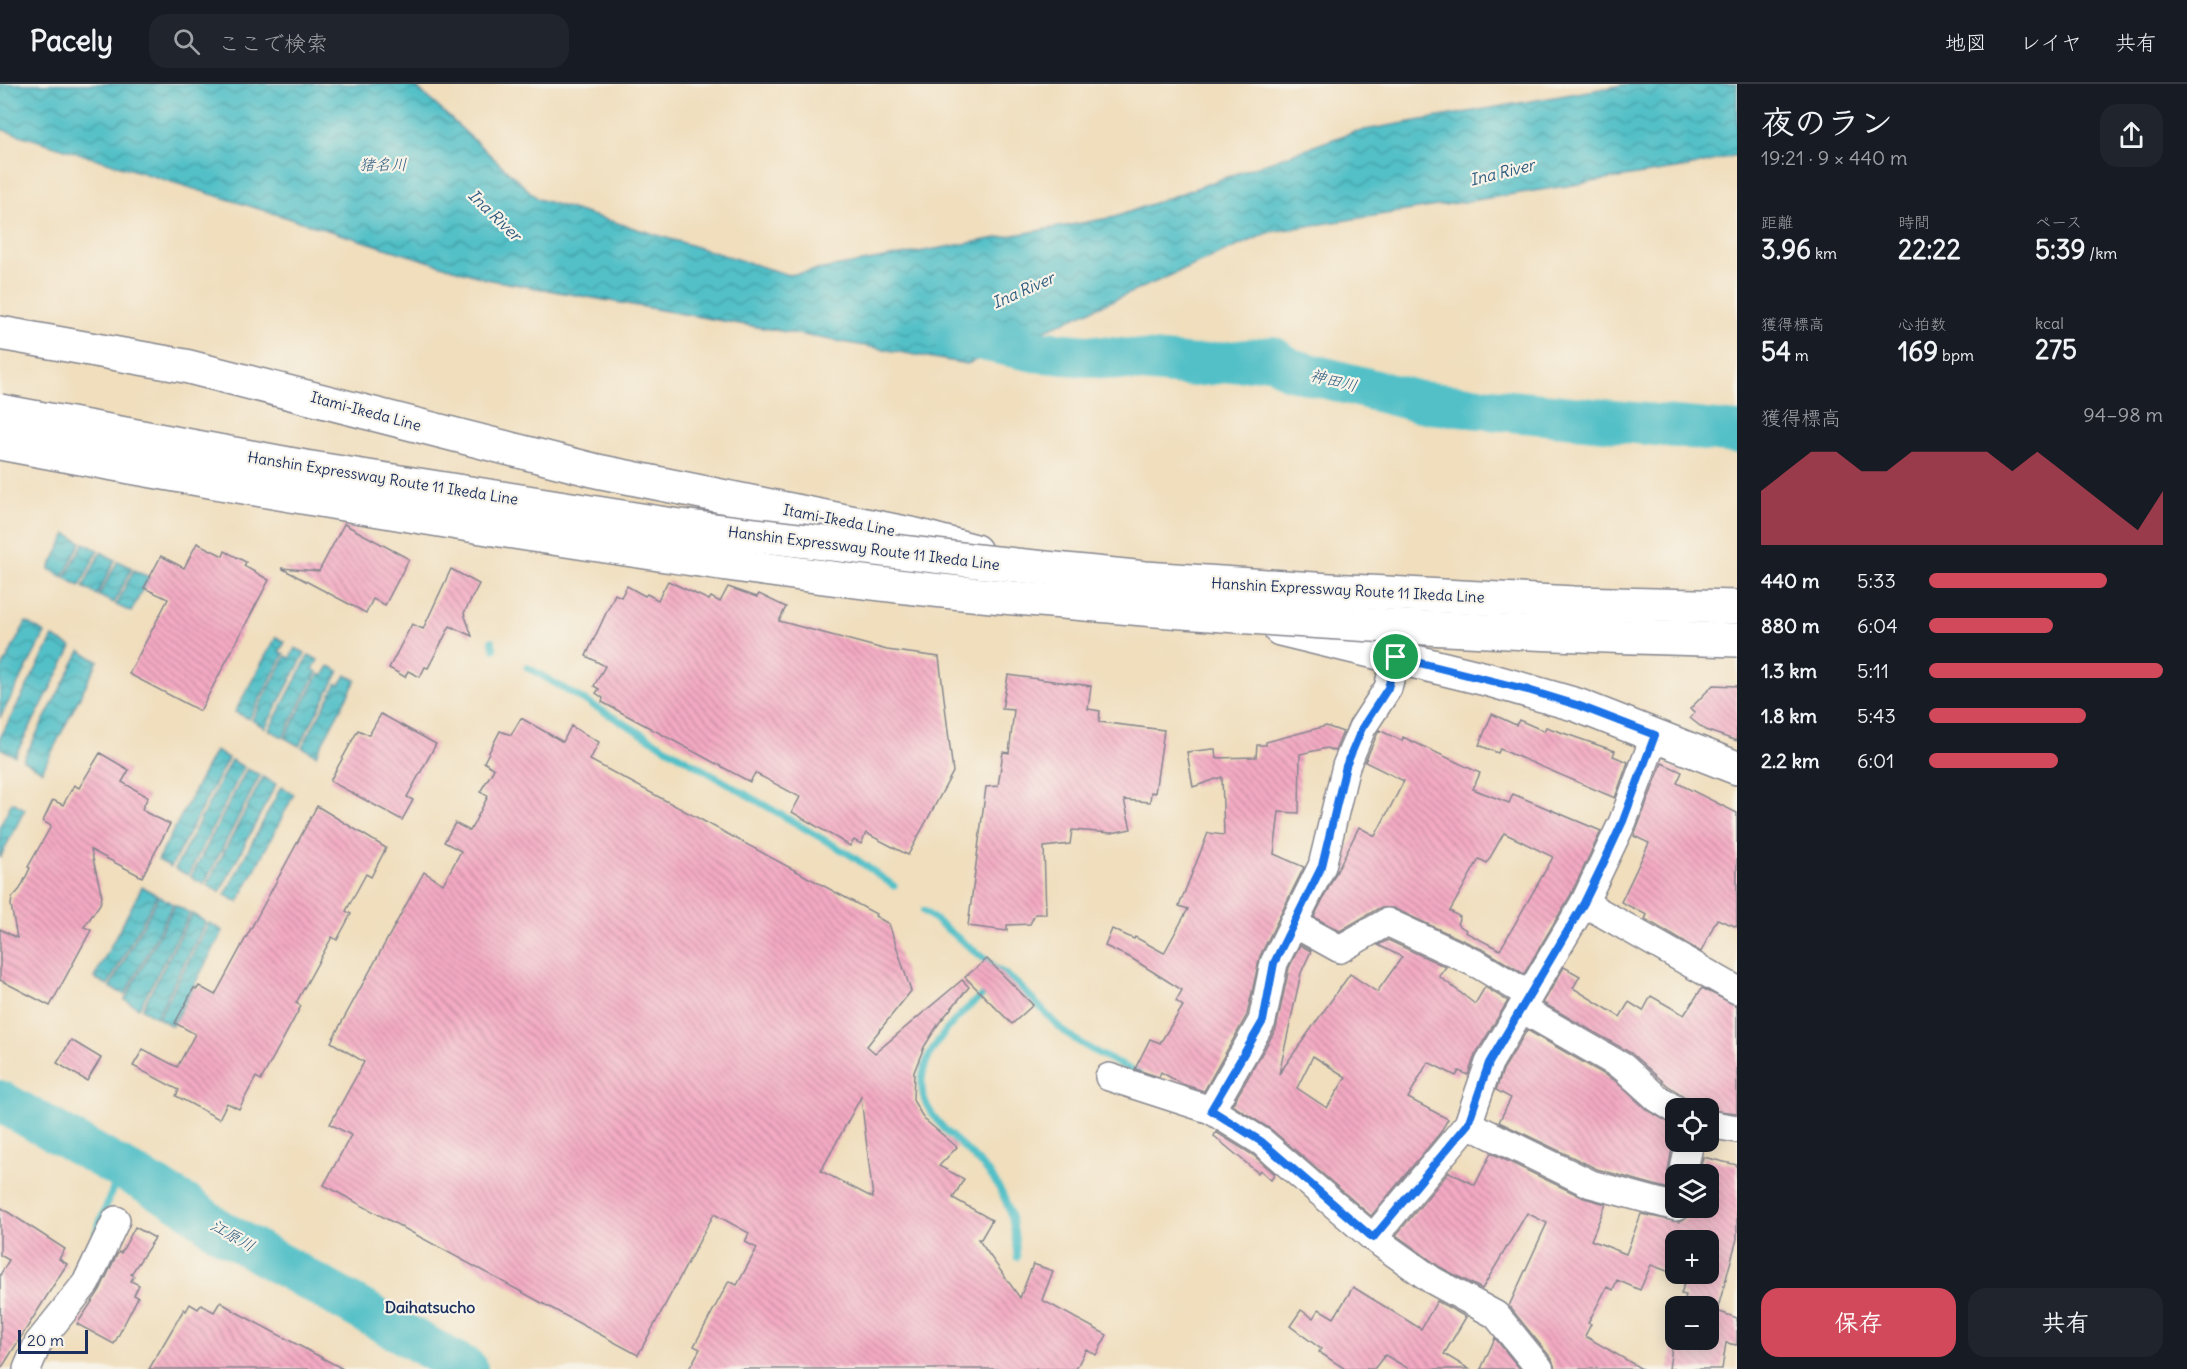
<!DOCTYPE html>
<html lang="ja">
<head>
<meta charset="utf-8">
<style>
	:root { --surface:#171b24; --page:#20242c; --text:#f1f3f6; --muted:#9ea1a6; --line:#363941; --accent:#d1495b }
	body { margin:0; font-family:Delius,"Klee One",sans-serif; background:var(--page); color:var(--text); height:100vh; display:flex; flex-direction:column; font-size:22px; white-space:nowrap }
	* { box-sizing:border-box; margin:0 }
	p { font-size:20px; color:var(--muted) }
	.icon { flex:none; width:33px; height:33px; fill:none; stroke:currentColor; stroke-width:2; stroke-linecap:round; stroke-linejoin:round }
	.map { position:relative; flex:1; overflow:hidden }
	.drawer { display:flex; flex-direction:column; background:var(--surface); width:450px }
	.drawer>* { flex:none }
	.controls { position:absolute; left:1665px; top:1014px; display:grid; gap:12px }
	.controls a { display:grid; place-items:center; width:54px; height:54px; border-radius:12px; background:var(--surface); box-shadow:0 3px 15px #0003; font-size:30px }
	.scale { position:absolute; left:18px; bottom:15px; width:70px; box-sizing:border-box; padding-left:6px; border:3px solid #1b2f5e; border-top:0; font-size:16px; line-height:21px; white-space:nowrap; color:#1b2f5e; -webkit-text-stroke:4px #f7f3e8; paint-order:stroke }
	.pin { position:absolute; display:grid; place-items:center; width:51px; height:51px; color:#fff; margin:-26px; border:3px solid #fff; border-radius:50%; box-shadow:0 2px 6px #0007 }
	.round { display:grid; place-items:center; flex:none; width:63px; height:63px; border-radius:18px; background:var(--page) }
	.head { display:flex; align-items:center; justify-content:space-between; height:102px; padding:0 24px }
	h1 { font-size:33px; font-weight:800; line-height:45px }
	.figures { display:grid; grid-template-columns:repeat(3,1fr); gap:9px; height:102px; padding:6px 24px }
	.figures div { display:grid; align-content:center }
	.figures b { font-size:26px; font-weight:800 }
	.figures small { font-size:16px; font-weight:400 }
	.figures p { font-size:16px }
	.chart { height:168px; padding:12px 24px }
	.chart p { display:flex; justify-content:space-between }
	.chart svg { width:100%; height:108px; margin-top:6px; fill:var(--accent); opacity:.7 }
	.cta { display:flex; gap:12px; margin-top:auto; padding:12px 24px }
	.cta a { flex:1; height:69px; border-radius:18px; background:var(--accent); color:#fff; font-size:24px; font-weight:800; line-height:69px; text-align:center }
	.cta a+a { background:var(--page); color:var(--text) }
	ul { padding:0 24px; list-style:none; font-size:20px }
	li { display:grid; grid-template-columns:96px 72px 1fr; align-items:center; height:45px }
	li i { height:15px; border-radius:8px; background:var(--accent) }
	header { display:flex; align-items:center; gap:36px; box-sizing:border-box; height:84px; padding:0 30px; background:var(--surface); border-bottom:2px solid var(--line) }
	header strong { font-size:28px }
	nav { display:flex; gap:33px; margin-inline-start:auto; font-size:21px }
	.search { width:420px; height:54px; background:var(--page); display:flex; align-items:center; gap:15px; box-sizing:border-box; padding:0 21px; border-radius:18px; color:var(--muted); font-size:22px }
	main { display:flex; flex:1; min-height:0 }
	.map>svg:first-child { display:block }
	.water { fill:url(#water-waves); stroke:#367892; stroke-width:1.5 }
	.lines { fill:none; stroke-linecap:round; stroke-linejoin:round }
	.stream { stroke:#52c0c7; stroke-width:7 }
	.river { stroke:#52c0c7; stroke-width:42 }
	.building { fill:url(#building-back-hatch); fill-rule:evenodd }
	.minor-casing { stroke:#86868e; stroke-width:30 }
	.secondary-casing { stroke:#86868e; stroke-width:36 }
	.minor { stroke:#fff; stroke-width:27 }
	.secondary { stroke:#fff; stroke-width:33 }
	.motorway-bridge-casing { stroke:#86868e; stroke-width:36; stroke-linecap:butt }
	.motorway-bridge { stroke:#fff; stroke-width:33 }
	.route-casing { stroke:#fff; stroke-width:12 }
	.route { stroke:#1a73e8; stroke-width:8 }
	.labels { text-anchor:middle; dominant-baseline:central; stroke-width:4.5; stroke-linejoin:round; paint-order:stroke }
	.street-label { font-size:15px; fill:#1b2f5e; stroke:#f7f3e8 }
	.water-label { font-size:16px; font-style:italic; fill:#2c5a7e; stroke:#f7f3e8 }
	.neighbourhood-label { font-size:16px; font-weight:bold; fill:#1b2f5e; stroke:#f7f3e8 }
</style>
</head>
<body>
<header>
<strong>Pacely</strong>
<div class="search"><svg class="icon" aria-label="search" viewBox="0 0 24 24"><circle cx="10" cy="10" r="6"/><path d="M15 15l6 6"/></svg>ここで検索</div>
<nav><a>地図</a><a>レイヤ</a><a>共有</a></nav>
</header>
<main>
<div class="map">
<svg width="1737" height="1285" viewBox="0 0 1737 1285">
	<defs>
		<pattern id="water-waves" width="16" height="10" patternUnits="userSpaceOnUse" patternTransform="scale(1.5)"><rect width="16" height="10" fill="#52c0c7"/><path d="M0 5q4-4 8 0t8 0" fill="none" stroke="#439ca5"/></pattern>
		<pattern id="building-back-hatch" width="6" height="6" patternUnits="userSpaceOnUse" patternTransform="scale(1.5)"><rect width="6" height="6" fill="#f4aac3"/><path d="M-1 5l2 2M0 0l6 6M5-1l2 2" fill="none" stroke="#c58ba2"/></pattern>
	</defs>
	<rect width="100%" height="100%" fill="#f7f3e8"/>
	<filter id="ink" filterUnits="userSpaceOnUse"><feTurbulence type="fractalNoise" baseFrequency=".0167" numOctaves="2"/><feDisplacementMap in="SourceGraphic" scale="12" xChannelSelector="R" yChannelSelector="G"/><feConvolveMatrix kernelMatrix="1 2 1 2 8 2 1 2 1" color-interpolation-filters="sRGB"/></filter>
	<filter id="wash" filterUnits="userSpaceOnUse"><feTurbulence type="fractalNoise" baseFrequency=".008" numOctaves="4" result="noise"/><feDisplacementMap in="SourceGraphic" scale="24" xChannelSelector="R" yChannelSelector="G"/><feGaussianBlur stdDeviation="1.35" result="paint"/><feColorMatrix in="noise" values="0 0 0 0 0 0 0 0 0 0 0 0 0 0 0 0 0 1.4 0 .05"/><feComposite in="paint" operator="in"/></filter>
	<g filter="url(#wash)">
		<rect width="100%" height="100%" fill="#f0debd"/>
		<g class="water">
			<path d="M 0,0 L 413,0 L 538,115 L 789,191 L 1115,133 L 1353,48 L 1629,0 L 1737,0 L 1737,71 L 1688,83 L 1270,148 L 967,280 L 486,195 L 0,45 Z"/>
			<path d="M 67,450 L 81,458 L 63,493 L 49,485 Z"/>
			<path d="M 84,459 L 98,466 L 80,502 L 65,494 Z"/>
			<path d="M 101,468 L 115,476 L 97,511 L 83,503 Z"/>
			<path d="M 118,477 L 132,484 L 114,519 L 99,512 Z"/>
			<path d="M 134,486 L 149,493 L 131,528 L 116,521 Z"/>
			<path d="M 26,538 L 45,549 L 0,634 L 0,588 Z"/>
			<path d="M 53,553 L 72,563 L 15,672 L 0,664 L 0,654 Z"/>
			<path d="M 276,553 L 285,558 L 279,568 L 284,570 L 249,635 L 235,628 Z"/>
			<path d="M 295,564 L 305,569 L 265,644 L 252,636 L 286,572 L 290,574 Z"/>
			<path d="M 80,567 L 98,577 L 42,687 L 23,676 Z"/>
			<path d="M 309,571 L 318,576 L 313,585 L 317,588 L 283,653 L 269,646 Z"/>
			<path d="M 329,582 L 339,587 L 299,662 L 285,654 L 319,590 L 323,592 Z"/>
			<path d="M 346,591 L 356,596 L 316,671 L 302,663 L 337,599 L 340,601 Z"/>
			<path d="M 215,667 L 228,674 L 171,783 L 158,776 Z"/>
			<path d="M 231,676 L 244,683 L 188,791 L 175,785 Z"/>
			<path d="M 247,685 L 260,691 L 204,800 L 191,793 Z"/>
			<path d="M 263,693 L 276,700 L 220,808 L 207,801 Z"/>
			<path d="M 281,703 L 294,710 L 238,818 L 225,811 Z"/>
			<path d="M 12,718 L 25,725 L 0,774 L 0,742 Z"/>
			<path d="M 142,803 L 157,811 L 108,901 L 94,894 Z"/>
			<path d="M 159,812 L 173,820 L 125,911 L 110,903 Z"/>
			<path d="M 175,821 L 190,829 L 139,924 L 125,916 Z"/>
			<path d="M 192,830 L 206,838 L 156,933 L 142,925 Z"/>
			<path d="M 209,839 L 223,847 L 172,942 L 158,934 Z"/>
		</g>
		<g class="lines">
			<g class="stream">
				<path d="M 492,557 L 494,565"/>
				<path d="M 527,583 L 852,772 L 894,802"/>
				<path d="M 924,827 L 991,880"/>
				<path d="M 994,884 C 1020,896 1037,922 1057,941 C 1081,963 1109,975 1138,989"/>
				<path d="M 990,905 C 959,929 902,981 929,1025 C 946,1053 978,1071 996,1099 C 1012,1124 1015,1145 1017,1173"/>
				<path d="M 96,1148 L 121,1084"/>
			</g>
			<g class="river">
				<path d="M 953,250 L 1034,267 L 1195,282 L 1272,273 L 1290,285 L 1420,318 L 1737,349"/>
				<path d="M 0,1017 L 186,1121 L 219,1146 L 467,1285"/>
			</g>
		</g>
		<g id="blocks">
			<g class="building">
				<path d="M 344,440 L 409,475 L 385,521 L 373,515 L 366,529 L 281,484 L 319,487 Z"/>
				<path d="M 197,459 L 223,472 L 225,467 L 246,478 L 244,482 L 269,496 L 200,627 L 129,590 L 168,515 L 144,504 L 161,472 L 184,484 Z"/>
				<path d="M 451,485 L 479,500 L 464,529 L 472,552 L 450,542 L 428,584 L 425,583 L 420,593 L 408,587 L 405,593 L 389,584 L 412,540 L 423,545 Z"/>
				<path d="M 668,497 L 709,516 L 711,513 L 720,518 L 728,503 L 757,513 L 759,510 L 786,523 L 779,537 L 887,566 L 939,573 L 953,688 L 908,771 L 866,749 L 861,760 L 854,756 L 850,762 L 792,728 L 800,713 L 755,689 L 750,698 L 602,618 L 603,614 L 596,609 L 599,605 L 594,602 L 605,582 L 586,572 L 615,510 L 621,513 L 627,502 L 645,512 L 647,510 L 658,516 Z"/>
				<path d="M 1008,591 L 1091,602 L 1088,625 L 1100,627 L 1099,638 L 1164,646 L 1155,709 L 1151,708 L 1150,718 L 1124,716 L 1131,745 L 1112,749 L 1072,746 L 1070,760 L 1044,763 L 1046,830 L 1035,830 L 1030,840 L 1007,841 L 1007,847 L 968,842 L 986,703 L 998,702 L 1003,668 L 1009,669 L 1014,626 L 1002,625 Z"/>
				<path d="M 1713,601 L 1737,602 L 1737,657 L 1705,646 L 1690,634 L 1695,628 L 1690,625 Z"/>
				<path d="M 381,630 L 436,660 L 407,713 L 413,716 L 402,736 L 330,697 L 358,646 L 369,651 Z"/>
				<path d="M 1492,630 L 1516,641 L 1519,636 L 1544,647 L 1546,643 L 1615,667 L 1613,672 L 1628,678 L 1615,714 L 1500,665 L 1498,669 L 1479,661 Z"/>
				<path d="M 521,634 L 563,658 L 571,642 L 599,658 L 590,676 L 876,830 L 875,832 L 889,840 L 911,907 L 867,962 L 875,969 L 962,896 L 969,903 L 939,939 L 924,963 L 914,988 L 913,1016 L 924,1035 L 957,1063 L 939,1082 L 964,1095 L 953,1114 L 992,1136 L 981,1155 L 978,1155 L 1020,1214 L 1033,1180 L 1053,1187 L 1042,1216 L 1107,1251 L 1096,1271 L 1086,1265 L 1076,1285 L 689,1285 L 700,1265 L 694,1262 L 729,1197 L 737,1201 L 757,1164 L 745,1158 L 749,1149 L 714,1130 L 638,1271 L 324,1101 L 351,1051 L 330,1040 L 364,978 L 331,958 L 424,788 L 443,800 L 461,767 L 444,758 L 455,739 L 470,747 L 488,712 L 480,708 L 494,685 L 484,678 L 500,647 L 511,651 ZM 861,1013 L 873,1114 L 821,1087 Z"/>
				<path d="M 1326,642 L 1343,648 L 1335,667 L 1327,664 L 1300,670 L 1299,729 L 1279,728 L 1274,770 L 1304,783 L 1260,872 L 1247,931 L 1204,1007 L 1182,1000 L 1161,988 L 1159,993 L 1135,985 L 1150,955 L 1160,959 L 1183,922 L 1176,917 L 1182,906 L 1131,874 L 1105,862 L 1112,845 L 1134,855 L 1135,853 L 1164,869 L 1188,825 L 1179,822 L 1208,749 L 1224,751 L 1222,693 L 1193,703 L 1187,668 L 1213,665 L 1215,665 L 1216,674 L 1256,673 L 1257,661 L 1266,661 L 1266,658 Z"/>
				<path d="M 1379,646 L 1402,657 L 1403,653 L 1480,689 L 1473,705 L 1509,719 L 1513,710 L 1601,747 L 1570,812 L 1524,890 L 1486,867 L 1393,824 L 1379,824 L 1340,847 L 1314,833 L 1359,743 L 1375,752 L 1404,697 L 1365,678 ZM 1504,749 L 1553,773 L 1500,866 L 1465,848 L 1466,846 L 1457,840 L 1460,833 L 1450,827 L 1479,775 L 1487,779 Z"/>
				<path d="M 100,669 L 129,686 L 122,698 L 148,713 L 142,725 L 147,729 L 170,740 L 142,793 L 91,766 L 102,813 L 100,820 L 84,843 L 91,846 L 50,922 L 0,896 L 0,845 L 17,854 L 11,821 L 12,814 L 20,805 L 30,784 L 28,783 L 51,742 L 43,737 L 53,716 L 63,721 L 74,701 L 79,704 Z"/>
				<path d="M 1662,679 L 1682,688 L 1677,699 L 1737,729 L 1737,843 L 1717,835 L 1701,868 L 1645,835 L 1647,831 L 1621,818 L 1649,759 L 1634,752 Z"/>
				<path d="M 317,722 L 386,764 L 371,793 L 366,790 L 346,827 L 351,830 L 337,856 L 332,853 L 296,919 L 301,922 L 261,996 L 256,993 L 239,1025 L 227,1019 L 219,1035 L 176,1012 L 179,1006 L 133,982 L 143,965 L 177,983 L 195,950 L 175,939 L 194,904 L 197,905 L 199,902 L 215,911 Z"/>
				<path d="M 1388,856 L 1446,883 L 1439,892 L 1475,920 L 1485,903 L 1508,917 L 1475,971 L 1468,991 L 1459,987 L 1456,992 L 1428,978 L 1408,1014 L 1448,1035 L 1440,1049 L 1371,1132 L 1272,1046 L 1232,1021 L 1276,945 L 1289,884 L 1300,861 L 1311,867 L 1301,889 L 1279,990 L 1350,890 L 1377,908 L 1402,873 L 1378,861 ZM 1313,972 L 1346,993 L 1327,1024 L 1297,1004 Z"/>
				<path d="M 987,875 L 1033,921 L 1012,940 L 965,893 Z"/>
				<path d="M 1564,883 L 1580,892 L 1573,904 L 1620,933 L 1629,918 L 1643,927 L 1651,912 L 1684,931 L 1702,904 L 1737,922 L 1737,1029 L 1691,1024 L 1685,1013 L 1667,1001 L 1631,969 L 1543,919 Z"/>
				<path d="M 1527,946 L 1614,996 L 1648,1027 L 1676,1042 L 1668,1087 L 1668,1095 L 1676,1107 L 1597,1085 L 1499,1038 L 1511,1014 L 1496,1006 L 1503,986 Z"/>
				<path d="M 71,956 L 101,974 L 87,997 L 57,979 Z"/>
				<path d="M 1216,1048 L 1253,1071 L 1275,1090 L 1271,1096 L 1260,1086 L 1258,1089 L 1214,1052 Z"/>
				<path d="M 1491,1069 L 1584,1114 L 1606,1120 L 1591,1156 L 1626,1170 L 1641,1130 L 1679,1138 L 1687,1134 L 1691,1124 L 1708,1124 L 1708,1090 L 1699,1090 L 1703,1073 L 1737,1081 L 1737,1155 L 1717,1227 L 1737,1234 L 1737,1261 L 1726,1259 L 1722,1285 L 1669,1285 L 1672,1263 L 1679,1264 L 1680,1256 L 1708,1256 L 1708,1222 L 1683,1222 L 1686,1211 L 1681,1210 L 1686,1194 L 1651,1181 L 1640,1206 L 1617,1196 L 1613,1206 L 1607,1203 L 1588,1239 L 1591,1240 L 1585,1252 L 1642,1285 L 1555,1285 L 1552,1275 L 1509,1222 L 1547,1139 L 1527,1129 L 1482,1205 L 1440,1183 L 1396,1151 L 1449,1088 L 1475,1101 ZM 1676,1156 L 1708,1156 L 1708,1190 L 1676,1190 Z"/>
				<path d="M 0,1123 L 65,1165 L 59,1175 L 67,1180 L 1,1285 L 0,1191 L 9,1176 L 0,1171 Z"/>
				<path d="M 135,1143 L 155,1154 L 131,1190 L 134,1192 L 131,1197 L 139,1201 L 134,1211 L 138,1213 L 114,1260 L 77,1240 L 100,1206 L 116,1172 L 119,1168 L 121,1169 Z"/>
				<path d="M 1353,1203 L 1421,1245 L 1437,1217 L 1466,1233 L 1444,1270 L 1469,1285 L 1409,1285 L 1385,1271 L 1374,1285 L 1345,1285 L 1319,1268 L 1321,1265 L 1290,1242 L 1301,1226 L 1313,1234 L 1319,1225 L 1334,1234 Z"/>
				<path d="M 220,1218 L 238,1229 L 343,1285 L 149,1285 L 184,1225 L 186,1227 L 190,1220 L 198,1225 L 201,1221 L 214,1228 Z"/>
				<path d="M 1495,1254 L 1520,1285 L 1481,1285 Z"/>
			</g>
		</g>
	</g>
	<g filter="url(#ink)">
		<use href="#blocks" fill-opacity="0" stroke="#86868e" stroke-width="1.5"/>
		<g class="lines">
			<defs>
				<g id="minor">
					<path d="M 1584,819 L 1737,906"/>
					<path d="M 1293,839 L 1340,865 L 1387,838 L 1479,881 L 1529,911"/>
					<path d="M 1522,925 L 1623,983 L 1657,1014 L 1676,1026"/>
					<path d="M 1109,993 L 1211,1026 L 1262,1058 L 1373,1154 L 1432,1196 L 1496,1231 L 1540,1285"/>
					<path d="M 1211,1026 L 1262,937 L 1274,879 L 1322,782 L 1346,682 L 1362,644 L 1388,604 L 1396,572"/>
					<path d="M 1468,1040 L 1591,1100 L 1676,1123"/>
					<path d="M 1708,1040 L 1737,1045"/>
					<path d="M 1683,1090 L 1690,1058"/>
					<path d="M 1373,1154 L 1468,1040 L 1489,979 L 1584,819 L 1623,737 L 1655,651"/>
					<path d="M 27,1285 L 38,1259 L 86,1199 L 116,1136"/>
				</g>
				<g id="secondary">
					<path d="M 0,249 L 185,282 L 597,387 L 915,451 L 975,467"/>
					<path d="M 1280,545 L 1486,595 L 1577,621 L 1737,684"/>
				</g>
			</defs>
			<use href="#minor" class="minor-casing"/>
			<use href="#secondary" class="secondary-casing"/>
			<use href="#minor" class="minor"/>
			<use href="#secondary" class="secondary"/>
			<defs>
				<g id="motorway-bridge">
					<path d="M 0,327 L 305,383 L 679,442 L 986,478 L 1145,494 L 1330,506 L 1574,519 L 1737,523"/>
					<path d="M 0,359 C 164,390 329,418 494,445 C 656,470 819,495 982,511 C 1233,535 1485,550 1737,556"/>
				</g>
			</defs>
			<use href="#motorway-bridge" class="motorway-bridge-casing"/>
			<use href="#motorway-bridge" class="motorway-bridge"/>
		</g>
	</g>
	<g class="lines" filter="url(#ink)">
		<defs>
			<path id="route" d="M 1396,573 L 1528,606 L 1577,621 L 1655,651 L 1623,737 L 1604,778 L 1584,819 L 1489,979 L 1468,1040 L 1373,1154 L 1262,1058 L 1211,1026 L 1263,937 L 1274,879 L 1322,782 L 1346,682 L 1362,644 L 1388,604 Z"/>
		</defs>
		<use href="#route" class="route-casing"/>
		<use href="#route" class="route"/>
	</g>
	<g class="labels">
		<g class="street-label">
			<text transform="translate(366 327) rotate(15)">Itami-Ikeda Line</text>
			<text transform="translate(383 394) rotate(9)">Hanshin Expressway Route 11 Ikeda Line</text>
			<text transform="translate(839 436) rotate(11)">Itami-Ikeda Line</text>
			<text transform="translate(864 464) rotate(7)">Hanshin Expressway Route 11 Ikeda Line</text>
			<text transform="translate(1348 506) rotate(3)">Hanshin Expressway Route 11 Ikeda Line</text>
		</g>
		<g class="water-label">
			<text x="383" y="80">猪名川</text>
			<text transform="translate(1502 88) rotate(-14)">Ina River</text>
			<text transform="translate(495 131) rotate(44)">Ina River</text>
			<text transform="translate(1023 206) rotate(-24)">Ina River</text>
			<text transform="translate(1334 296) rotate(14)">神田川</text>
			<text transform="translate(233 1151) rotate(30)">江原川</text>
		</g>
		<g class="neighbourhood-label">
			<text x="430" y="1223">Daihatsucho</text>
		</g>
	</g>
</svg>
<div class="controls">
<a><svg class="icon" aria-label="locate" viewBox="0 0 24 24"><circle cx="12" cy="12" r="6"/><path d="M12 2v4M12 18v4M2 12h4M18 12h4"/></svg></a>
<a><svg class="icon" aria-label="layers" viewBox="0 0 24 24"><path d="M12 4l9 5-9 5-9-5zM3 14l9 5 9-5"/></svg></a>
<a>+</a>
<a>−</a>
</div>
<div class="scale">20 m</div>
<div class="pin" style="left:1396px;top:573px;background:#1e9e55"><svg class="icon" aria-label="arrive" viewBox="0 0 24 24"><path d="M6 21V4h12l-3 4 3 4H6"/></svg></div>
</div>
<section class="drawer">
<div class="head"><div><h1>夜のラン</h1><p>19:21 · 9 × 440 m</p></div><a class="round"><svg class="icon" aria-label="share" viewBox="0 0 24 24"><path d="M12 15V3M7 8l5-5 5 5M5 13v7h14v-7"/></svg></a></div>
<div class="figures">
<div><p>距離</p><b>3.96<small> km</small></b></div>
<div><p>時間</p><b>22:22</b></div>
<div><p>ペース</p><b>5:39<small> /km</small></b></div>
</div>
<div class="figures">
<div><p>獲得標高</p><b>54<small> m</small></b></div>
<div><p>心拍数</p><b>169<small> bpm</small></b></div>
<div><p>kcal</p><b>275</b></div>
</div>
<div class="chart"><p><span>獲得標高</span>94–98 m</p>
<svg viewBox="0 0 160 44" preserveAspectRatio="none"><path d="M0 44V22L10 14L20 6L30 6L40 14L50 14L60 6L70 6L80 6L90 6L100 14L110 6L120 14L130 22L140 30L150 38L160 22V44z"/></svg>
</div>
<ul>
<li><b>440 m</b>5:33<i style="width:76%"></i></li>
<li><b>880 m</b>6:04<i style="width:53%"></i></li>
<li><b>1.3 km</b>5:11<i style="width:100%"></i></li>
<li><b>1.8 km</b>5:43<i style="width:67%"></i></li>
<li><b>2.2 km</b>6:01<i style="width:55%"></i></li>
</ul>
<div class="cta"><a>保存</a><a>共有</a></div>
</section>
</main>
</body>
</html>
